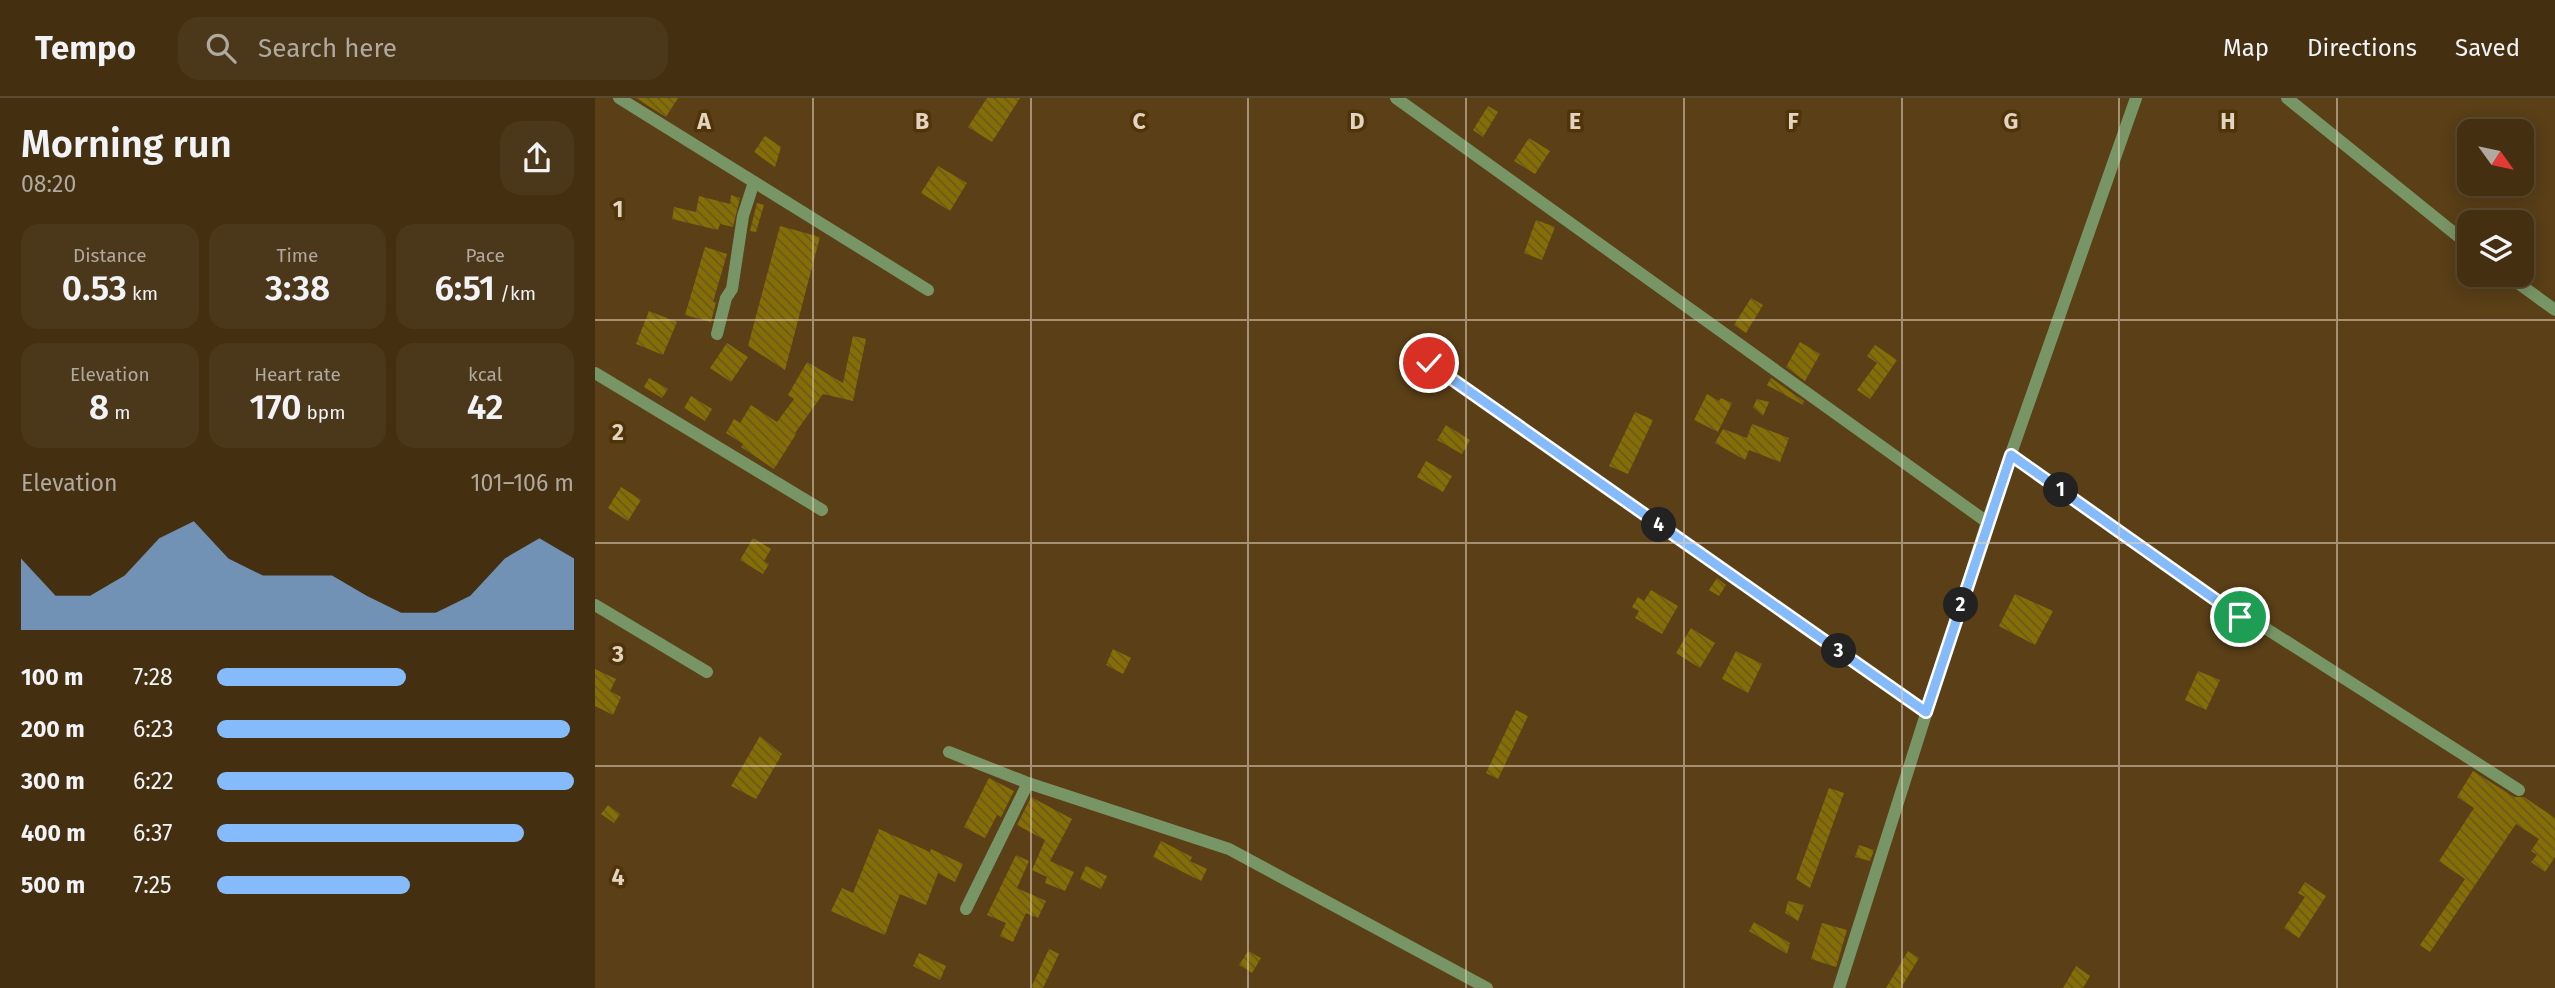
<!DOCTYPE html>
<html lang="en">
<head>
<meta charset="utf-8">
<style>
	:root { --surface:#442f11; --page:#4b371a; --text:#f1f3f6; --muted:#afa99f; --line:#5c4a31; --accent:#85bbfb }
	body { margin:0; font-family:"Fira Sans",sans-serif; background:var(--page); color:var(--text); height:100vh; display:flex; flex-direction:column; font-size:26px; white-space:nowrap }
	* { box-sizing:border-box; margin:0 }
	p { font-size:23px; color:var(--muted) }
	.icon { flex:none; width:38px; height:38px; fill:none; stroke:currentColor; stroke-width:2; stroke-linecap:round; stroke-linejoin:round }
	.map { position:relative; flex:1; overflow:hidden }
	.panel { display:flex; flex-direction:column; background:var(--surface); width:595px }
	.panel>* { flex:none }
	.needle { width:46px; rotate:123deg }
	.controls { position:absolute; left:1862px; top:21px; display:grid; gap:14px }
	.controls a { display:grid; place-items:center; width:77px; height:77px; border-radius:14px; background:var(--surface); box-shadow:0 4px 18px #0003,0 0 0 2px var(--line); font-size:35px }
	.pin { position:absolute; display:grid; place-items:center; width:60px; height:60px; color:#fff; margin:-30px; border:4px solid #fff; border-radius:50%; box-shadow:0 2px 7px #0007 }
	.km { position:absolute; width:35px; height:35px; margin:-18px; border-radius:50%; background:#222; color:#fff; font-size:19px; line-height:35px; text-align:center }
	.round { display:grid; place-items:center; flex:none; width:74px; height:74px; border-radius:21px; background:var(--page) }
	.head { display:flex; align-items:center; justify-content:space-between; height:119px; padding:0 21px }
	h1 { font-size:38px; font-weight:600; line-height:52px }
	.stats { display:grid; grid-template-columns:repeat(3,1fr); gap:10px; height:119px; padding:7px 21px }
	.stats div { display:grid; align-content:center; border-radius:18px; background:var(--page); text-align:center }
	.stats b { font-size:35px; font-weight:600 }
	.stats small { font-size:19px; font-weight:400 }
	.stats p { font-size:19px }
	.chart { height:196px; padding:14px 21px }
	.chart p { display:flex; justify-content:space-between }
	.chart svg { width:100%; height:126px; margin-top:7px; fill:var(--accent); opacity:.7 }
	ul { padding:0 21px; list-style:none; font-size:23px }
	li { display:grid; grid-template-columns:112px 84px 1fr; align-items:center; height:52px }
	li i { height:18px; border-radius:9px; background:var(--accent) }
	header { display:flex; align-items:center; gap:42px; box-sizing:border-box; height:98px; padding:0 35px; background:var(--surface); border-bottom:2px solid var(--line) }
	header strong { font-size:33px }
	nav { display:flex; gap:38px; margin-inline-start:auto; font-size:24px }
	.search { width:490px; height:63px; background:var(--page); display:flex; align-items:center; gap:18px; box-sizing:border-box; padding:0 24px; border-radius:21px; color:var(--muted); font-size:26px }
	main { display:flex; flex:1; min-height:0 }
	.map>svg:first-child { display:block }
	.building { fill:url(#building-back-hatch) }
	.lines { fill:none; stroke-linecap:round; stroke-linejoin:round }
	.minor { stroke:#789565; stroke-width:12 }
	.route-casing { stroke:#fff; stroke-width:14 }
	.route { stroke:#85bbfb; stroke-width:9 }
	.grid { fill:none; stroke:#e4d4bf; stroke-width:2; stroke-opacity:0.55 }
	.grid-label { font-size:23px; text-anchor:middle; font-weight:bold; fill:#e4d4bf; stroke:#4f340a; stroke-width:7; stroke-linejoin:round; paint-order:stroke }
</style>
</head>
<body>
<header>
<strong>Tempo</strong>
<div class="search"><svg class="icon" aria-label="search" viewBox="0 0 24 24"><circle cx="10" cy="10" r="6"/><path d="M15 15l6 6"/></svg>Search here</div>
<nav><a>Map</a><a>Directions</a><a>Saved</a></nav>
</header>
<main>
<section class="panel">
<div class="head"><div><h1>Morning run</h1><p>08:20</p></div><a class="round"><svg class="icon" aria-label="share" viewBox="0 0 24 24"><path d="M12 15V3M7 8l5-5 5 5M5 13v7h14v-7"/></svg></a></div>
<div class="stats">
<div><p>Distance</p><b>0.53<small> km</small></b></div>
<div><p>Time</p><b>3:38</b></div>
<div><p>Pace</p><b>6:51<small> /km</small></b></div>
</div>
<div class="stats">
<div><p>Elevation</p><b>8<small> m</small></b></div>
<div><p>Heart rate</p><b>170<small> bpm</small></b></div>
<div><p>kcal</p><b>42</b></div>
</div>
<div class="chart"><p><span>Elevation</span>101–106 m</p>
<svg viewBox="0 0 160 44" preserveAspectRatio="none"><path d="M0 44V19L10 32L20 32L30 25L40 12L50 6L60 19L70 25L80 25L90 25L100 32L110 38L120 38L130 32L140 19L150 12L160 19V44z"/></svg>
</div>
<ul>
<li><b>100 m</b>7:28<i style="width:53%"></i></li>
<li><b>200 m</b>6:23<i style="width:99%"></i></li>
<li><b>300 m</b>6:22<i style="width:100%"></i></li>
<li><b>400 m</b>6:37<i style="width:86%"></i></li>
<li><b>500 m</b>7:25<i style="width:54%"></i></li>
</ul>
</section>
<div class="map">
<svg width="1960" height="890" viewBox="0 0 1960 890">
	<defs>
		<pattern id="building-back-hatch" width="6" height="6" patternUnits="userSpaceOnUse" patternTransform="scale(1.75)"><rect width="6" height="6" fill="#866e07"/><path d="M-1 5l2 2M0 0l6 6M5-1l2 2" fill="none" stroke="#68591e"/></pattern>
	</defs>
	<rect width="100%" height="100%" fill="#5a3f17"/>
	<g class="building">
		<path d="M 41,0 L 83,0 L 71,19 Z"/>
		<path d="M 392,0 L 425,0 L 397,44 L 373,29 Z"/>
		<path d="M 893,8 L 903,14 L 888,39 L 878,32 Z"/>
		<path d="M 170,38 L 186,49 L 180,69 L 159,54 Z"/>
		<path d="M 934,40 L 955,53 L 940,76 L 919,63 Z"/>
		<path d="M 343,68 L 372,85 L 355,113 L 326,95 Z"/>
		<path d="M 136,97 L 145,100 L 138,129 L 125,126 L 123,132 L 77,121 L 79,109 L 101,114 L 104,98 L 135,106 Z"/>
		<path d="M 162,105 L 169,107 L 161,134 L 155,133 Z"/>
		<path d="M 941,122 L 960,129 L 947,162 L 929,155 Z"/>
		<path d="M 185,128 L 225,139 L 190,272 L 153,248 Z"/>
		<path d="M 110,149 L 132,156 L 118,204 L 121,204 L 116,224 L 90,217 Z"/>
		<path d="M 1156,200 L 1168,207 L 1151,235 L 1139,227 Z"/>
		<path d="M 54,213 L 82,224 L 68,257 L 41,246 Z"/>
		<path d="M 258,238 L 271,241 L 258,303 L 228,296 L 200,335 L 201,336 L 179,371 L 146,349 L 148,346 L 131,335 L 139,321 L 145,325 L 156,307 L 182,324 L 199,301 L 193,297 L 212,264 L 248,285 Z"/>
		<path d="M 1205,244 L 1225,256 L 1210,283 L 1191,269 Z"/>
		<path d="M 132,245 L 153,259 L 136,284 L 115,270 Z"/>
		<path d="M 1280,247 L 1302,262 L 1275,301 L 1262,292 L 1282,265 L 1272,258 Z"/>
		<path d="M 54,280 L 73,291 L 67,300 L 49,289 Z"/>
		<path d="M 1176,280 L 1209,303 L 1208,307 L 1172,287 Z"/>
		<path d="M 1112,296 L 1124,303 L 1126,300 L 1137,305 L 1123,334 L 1099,322 Z"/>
		<path d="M 96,298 L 117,311 L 110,323 L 89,310 Z"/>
		<path d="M 1162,301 L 1174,304 L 1168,318 L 1158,309 Z"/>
		<path d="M 1040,314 L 1058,322 L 1033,376 L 1014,368 Z"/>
		<path d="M 1157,326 L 1194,340 L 1185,364 L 1154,352 L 1150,362 L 1120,345 L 1128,331 L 1152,340 Z"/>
		<path d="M 851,327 L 875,342 L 867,356 L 842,342 Z"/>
		<path d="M 831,363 L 857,378 L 848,394 L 822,379 Z"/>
		<path d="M 26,389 L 46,402 L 33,423 L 13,410 Z"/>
		<path d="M 158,440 L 176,451 L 169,463 L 174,466 L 168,476 L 145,462 Z"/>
		<path d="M 1122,480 L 1131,487 L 1124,498 L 1114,492 Z"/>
		<path d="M 1056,492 L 1083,508 L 1067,536 L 1040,520 L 1044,513 L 1037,509 L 1043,499 L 1049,503 Z"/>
		<path d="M 1420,496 L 1458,513 L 1440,547 L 1404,528 Z"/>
		<path d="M 1096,530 L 1120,545 L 1105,570 L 1081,555 Z"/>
		<path d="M 518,551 L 536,560 L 528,576 L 511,567 Z"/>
		<path d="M 1141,553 L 1167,566 L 1153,595 L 1127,581 Z"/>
		<path d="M 0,571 L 21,581 L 15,593 L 26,599 L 18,617 L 0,608 Z"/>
		<path d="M 1603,573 L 1625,582 L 1611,612 L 1590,602 Z"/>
		<path d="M 921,612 L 933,618 L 903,681 L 891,675 Z"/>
		<path d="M 165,638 L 187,656 L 161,701 L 136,688 Z"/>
		<path d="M 1878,673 L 1919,699 L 1929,699 L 1960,720 L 1960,759 L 1950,774 L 1936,764 L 1942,757 L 1936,753 L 1944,741 L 1921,726 L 1835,854 L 1825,847 L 1870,781 L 1844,763 L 1879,710 L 1862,699 Z"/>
		<path d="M 394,680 L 419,693 L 406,719 L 402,717 L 390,740 L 369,729 Z"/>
		<path d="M 1234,690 L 1249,695 L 1215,790 L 1201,781 Z"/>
		<path d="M 436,699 L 477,721 L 455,763 L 479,774 L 470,793 L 450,785 L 452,779 L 437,772 L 450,742 L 422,727 Z"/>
		<path d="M 13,707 L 25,716 L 19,725 L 6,716 Z"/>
		<path d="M 284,731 L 335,754 L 336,751 L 368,766 L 360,784 L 343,775 L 331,807 L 305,796 L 290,837 L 236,813 L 247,790 L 258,795 Z"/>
		<path d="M 566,743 L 597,759 L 595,763 L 612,771 L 606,783 L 558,759 Z"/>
		<path d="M 1264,747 L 1279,752 L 1275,763 L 1260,759 Z"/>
		<path d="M 421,757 L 434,763 L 422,790 L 451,803 L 443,820 L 431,815 L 418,844 L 405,838 L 411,825 L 392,817 Z"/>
		<path d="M 491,768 L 512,778 L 506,791 L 485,781 Z"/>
		<path d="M 1710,784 L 1731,798 L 1704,840 L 1689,830 L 1710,799 L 1703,795 Z"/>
		<path d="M 1193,803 L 1209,807 L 1203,823 L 1190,815 Z"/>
		<path d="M 1159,824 L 1195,845 L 1192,856 L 1154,833 Z"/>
		<path d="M 1227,825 L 1252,832 L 1241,869 L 1216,861 Z"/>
		<path d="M 454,851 L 464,856 L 448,890 L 436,890 Z"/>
		<path d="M 653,853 L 666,860 L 657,875 L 644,867 Z"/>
		<path d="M 1313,853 L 1324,860 L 1306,890 L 1291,890 Z"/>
		<path d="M 324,855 L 351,868 L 345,882 L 318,868 Z"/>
		<path d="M 1481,868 L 1495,878 L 1488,890 L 1468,890 Z"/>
	</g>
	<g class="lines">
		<g class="minor">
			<path d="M 24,0 L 333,192"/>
			<path d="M 801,0 L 1392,424"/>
			<path d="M 1692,0 L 1874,147"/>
			<path d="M 1912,177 L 1960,212"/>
			<path d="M 122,236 L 131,200 L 137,191 L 148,118 L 159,84"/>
			<path d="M 834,265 L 1331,614"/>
			<path d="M 0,275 L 227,412"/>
			<path d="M 1416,357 L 1645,519 L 1664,526 L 1924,692"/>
			<path d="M 0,507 L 112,574"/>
			<path d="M 354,654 L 433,685 L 634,751 L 892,890"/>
			<path d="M 371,811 L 433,685"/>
			<path d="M 1244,890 L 1392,424 L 1541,0"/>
		</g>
	</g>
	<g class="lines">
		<defs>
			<path id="route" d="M 834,265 L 1331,614 L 1416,357 L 1645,519"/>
		</defs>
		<use href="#route" class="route-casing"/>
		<use href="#route" class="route"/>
	</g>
	<path class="grid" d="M 218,0 L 218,890M 436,0 L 436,890M 653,0 L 653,890M 871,0 L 871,890M 1089,0 L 1089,890M 1307,0 L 1307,890M 1524,0 L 1524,890M 1742,0 L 1742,890M 0,222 L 1960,222M 0,445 L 1960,445M 0,668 L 1960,668"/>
	<g class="grid-label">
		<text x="109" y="31">A</text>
		<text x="327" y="31">B</text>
		<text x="544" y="31">C</text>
		<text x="762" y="31">D</text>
		<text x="980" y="31">E</text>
		<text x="1198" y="31">F</text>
		<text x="1416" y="31">G</text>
		<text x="1633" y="31">H</text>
		<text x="23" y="119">1</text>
		<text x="23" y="342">2</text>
		<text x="23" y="564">3</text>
		<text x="23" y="787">4</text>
	</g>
</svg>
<div class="controls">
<a><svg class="needle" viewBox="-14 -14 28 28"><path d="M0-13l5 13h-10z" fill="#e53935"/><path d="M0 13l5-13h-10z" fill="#afa99f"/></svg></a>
<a><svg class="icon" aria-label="layers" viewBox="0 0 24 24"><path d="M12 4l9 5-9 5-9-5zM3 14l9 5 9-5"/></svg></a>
</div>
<div class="pin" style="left:1645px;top:519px;background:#1e9e55"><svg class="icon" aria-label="arrive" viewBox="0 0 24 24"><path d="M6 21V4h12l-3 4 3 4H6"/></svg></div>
<div class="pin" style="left:834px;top:265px;background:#d93025"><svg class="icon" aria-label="check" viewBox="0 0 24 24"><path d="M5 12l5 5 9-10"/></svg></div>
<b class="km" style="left:1466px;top:392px">1</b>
<b class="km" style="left:1366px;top:507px">2</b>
<b class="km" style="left:1244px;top:553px">3</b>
<b class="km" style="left:1064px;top:427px">4</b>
</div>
</main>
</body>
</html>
